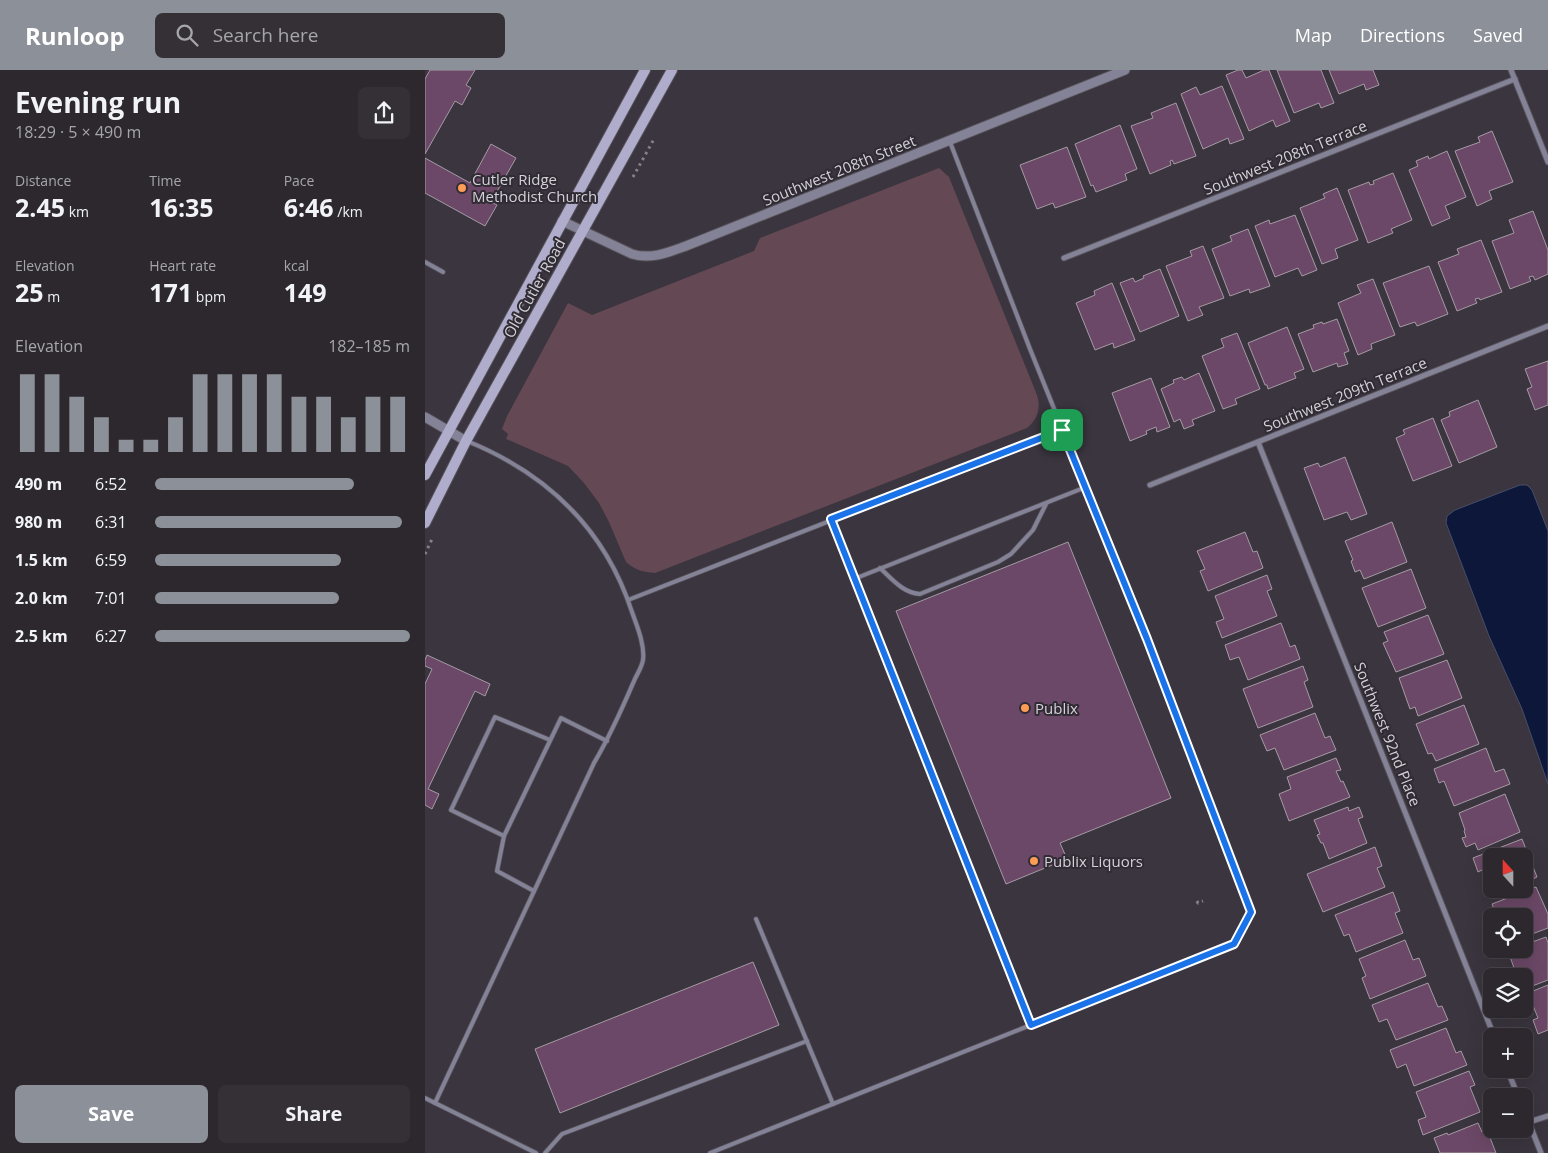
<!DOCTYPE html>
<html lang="en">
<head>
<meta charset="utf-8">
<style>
	:root { --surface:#2c282e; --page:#343036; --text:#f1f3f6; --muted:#a6a6aa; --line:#48444a; --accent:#8c9099 }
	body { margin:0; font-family:"Open Sans",sans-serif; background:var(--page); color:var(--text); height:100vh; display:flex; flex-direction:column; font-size:19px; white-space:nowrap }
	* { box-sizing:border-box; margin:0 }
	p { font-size:16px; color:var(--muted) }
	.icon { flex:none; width:28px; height:28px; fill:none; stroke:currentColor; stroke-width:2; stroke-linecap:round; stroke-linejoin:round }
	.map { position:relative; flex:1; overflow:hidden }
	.side { display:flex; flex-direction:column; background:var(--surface); width:425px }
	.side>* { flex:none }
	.needle { width:32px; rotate:339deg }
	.fabs { position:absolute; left:1058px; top:778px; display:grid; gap:10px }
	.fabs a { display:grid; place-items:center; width:50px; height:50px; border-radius:8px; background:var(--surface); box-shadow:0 5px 20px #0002,0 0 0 1px var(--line); font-size:25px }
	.pin { position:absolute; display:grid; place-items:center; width:42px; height:42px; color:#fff; margin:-21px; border-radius:10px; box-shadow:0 2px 8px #0006 }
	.round { display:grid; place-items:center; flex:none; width:52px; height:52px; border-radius:8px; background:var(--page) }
	.headline { display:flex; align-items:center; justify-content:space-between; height:85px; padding:0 15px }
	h1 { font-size:28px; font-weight:700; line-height:38px }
	.stats { display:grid; grid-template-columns:repeat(3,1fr); gap:8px; height:85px; padding:5px 15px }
	.stats div { display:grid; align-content:center }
	.stats b { font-size:25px; font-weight:700 }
	.stats small { font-size:14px; font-weight:400 }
	.stats p { font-size:14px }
	.chart { height:140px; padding:10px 15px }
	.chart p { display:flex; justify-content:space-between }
	.chart svg { width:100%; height:90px; margin-top:5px; stroke:var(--accent); stroke-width:6 }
	.button { display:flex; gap:10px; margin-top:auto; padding:10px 15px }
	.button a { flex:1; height:58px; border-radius:8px; background:var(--accent); color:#fff; font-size:20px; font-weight:700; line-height:58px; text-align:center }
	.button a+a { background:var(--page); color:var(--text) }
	ul { padding:0 15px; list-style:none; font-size:16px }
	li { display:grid; grid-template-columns:80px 60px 1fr; align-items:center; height:38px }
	li i { height:12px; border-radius:6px; background:var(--accent) }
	header { display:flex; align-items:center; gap:30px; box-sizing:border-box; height:70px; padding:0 25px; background:var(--accent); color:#fff }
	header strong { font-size:24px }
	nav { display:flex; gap:28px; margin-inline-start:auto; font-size:18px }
	.search { width:350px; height:45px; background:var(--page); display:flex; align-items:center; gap:12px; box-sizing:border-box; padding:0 18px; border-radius:8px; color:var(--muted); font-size:19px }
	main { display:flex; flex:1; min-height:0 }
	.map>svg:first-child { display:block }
	.green { fill:#644854 }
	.water { fill:#0d1739; stroke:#484e68 }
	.building { fill:#6b4867; stroke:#a59ba4 }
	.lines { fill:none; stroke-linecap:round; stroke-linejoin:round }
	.service-casing { stroke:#565159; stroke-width:5.5 }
	.minor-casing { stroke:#565159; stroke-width:7 }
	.tertiary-casing { stroke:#565159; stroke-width:11 }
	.secondary-casing { stroke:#565159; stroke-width:12 }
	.path { stroke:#86828a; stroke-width:3; stroke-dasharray:2.5 4; stroke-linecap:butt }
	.service { stroke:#848296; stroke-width:4 }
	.minor { stroke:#848296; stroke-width:5 }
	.tertiary { stroke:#848296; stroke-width:9 }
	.secondary { stroke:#afaccc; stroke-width:10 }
	.route-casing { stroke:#fff; stroke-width:10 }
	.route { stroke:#1a73e8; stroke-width:6 }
	.poi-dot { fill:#fd9c55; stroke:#302b34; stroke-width:2 }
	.labels { text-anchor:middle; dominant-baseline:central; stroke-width:4; stroke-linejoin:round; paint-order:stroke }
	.street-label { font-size:15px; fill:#d3d0d6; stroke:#302b34 }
	.poi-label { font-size:15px; fill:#d3d0d6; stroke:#302b34; text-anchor:start }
</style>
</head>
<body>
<header>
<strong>Runloop</strong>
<div class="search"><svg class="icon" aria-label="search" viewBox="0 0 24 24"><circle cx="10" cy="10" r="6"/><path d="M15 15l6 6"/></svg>Search here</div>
<nav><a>Map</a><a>Directions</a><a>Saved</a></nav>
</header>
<main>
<section class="side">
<div class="headline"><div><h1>Evening run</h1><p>18:29 · 5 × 490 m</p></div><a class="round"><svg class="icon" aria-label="share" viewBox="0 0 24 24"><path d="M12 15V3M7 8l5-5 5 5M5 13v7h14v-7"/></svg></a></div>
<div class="stats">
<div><p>Distance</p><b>2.45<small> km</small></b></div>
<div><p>Time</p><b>16:35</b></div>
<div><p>Pace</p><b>6:46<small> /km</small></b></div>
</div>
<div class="stats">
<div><p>Elevation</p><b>25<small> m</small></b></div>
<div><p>Heart rate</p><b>171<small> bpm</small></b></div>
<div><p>kcal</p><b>149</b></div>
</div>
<div class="chart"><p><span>Elevation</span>182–185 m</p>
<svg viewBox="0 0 160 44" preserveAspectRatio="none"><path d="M5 44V6M15 44V6M25 44V17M35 44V27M45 44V38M55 44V38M65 44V27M75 44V6M85 44V6M95 44V6M105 44V6M115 44V17M125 44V17M135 44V27M145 44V17M155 44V17"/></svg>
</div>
<ul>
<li><b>490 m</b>6:52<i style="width:78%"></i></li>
<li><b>980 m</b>6:31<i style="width:97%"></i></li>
<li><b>1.5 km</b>6:59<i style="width:73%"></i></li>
<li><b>2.0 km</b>7:01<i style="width:72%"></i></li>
<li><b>2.5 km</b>6:27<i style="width:100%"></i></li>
</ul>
<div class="button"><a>Save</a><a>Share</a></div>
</section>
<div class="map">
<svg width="1123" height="1083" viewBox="0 0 1123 1083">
	<rect width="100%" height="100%" fill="#3a353e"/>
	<path class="green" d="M 514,98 L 524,107 L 612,325 C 616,338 613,349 602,358 L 230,503 C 218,502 210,500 201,492 L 184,452 L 174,433 L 159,413 L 143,396 L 81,369 L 83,364 L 77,359 L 82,346 L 143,233 L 167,245 L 329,181 L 335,168 Z"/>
	<path class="water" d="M 1095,415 L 1102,415 L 1107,420 L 1123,461 L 1123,714 L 1097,639 L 1064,566 L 1021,453 L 1022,446 L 1030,440 Z"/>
	<g class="building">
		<path d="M 5,0 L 50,0 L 41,15 L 46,18 L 37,35 L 30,31 L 0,84 L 0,9 Z"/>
		<path d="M 813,0 L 817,0 L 821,8 L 839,0 L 844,0 L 865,51 L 851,57 L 848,50 L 824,61 L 801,5 Z"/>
		<path d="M 852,0 L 896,0 L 909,33 L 896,38 L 894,33 L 869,43 Z"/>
		<path d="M 904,0 L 948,0 L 954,15 L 941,20 L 939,14 L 914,24 Z"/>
		<path d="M 797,16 L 819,69 L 805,74 L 803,68 L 778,79 L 756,24 L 771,17 L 775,25 Z"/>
		<path d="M 751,33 L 771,86 L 749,94 L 747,90 L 745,91 L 746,95 L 725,104 L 706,56 L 728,48 L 726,43 Z"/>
		<path d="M 695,55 L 712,99 L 700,104 L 702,110 L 671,122 L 668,115 L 666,116 L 650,74 Z"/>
		<path d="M 1067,61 L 1088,112 L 1064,121 L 1067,129 L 1052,136 L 1030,81 L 1055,72 L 1053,67 Z"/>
		<path d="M 66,74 L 91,88 L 66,132 L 72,135 L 60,156 L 0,123 L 0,88 L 45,113 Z"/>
		<path d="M 642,77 L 661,127 L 630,138 L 628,133 L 612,139 L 595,95 Z"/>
		<path d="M 1022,81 L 1041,127 L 1020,136 L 1025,148 L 1007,156 L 984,100 L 993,96 L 991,91 L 1003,86 L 1004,89 Z"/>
		<path d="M 968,103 L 987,150 L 966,159 L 968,163 L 943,173 L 923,120 L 944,112 L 945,115 L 949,114 L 948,111 Z"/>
		<path d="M 912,118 L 933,170 L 910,179 L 913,188 L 897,194 L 875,138 L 900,128 L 898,124 Z"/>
		<path d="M 1108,141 L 1123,180 L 1123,204 L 1110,210 L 1108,206 L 1104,207 L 1106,211 L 1085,219 L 1067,171 L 1089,163 L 1084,150 Z"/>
		<path d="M 870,145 L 892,200 L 877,206 L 873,198 L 850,207 L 830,156 L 844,150 L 845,154 Z"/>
		<path d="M 823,159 L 845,216 L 825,223 L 824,219 L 805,226 L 787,179 L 807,171 L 805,166 Z"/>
		<path d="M 1056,170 L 1077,222 L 1055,230 L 1054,228 L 1050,229 L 1052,233 L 1032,241 L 1013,192 L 1034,184 L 1032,179 Z"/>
		<path d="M 778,176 L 799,228 L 774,237 L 778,245 L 763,251 L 741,196 L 767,186 L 765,181 Z"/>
		<path d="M 1004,196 L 1023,244 L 992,256 L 990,252 L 975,257 L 958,213 Z"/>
		<path d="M 735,199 L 754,246 L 715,262 L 695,213 L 708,208 L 710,212 L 719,208 L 718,206 Z"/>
		<path d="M 948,209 L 970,265 L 946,274 L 947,279 L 933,285 L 913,233 L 936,223 L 932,215 Z"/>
		<path d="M 687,213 L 710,270 L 689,278 L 688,273 L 670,280 L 651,233 L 670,225 L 669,221 Z"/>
		<path d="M 912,249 L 924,281 L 919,283 L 923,294 L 913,297 L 912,293 L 888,302 L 873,264 L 889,258 L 888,255 L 897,252 L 898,254 Z"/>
		<path d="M 862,257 L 879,299 L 869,303 L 871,308 L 843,319 L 842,315 L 840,315 L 823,273 Z"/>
		<path d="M 812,263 L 835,319 L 810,329 L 812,334 L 798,339 L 777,286 L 799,277 L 796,269 Z"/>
		<path d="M 1123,291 L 1123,335 L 1110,340 L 1102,319 L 1107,317 L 1100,299 Z"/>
		<path d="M 774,303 L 790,341 L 767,350 L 769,355 L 759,359 L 755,349 L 749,352 L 736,319 L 749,313 L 748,310 L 757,307 L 759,310 Z"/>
		<path d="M 726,308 L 745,357 L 732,362 L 731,357 L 721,361 L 722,364 L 705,371 L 687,323 Z"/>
		<path d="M 1053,330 L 1072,377 L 1034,393 L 1016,350 L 1025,346 L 1024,342 Z"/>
		<path d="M 1008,348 L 1027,396 L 988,411 L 971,368 L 980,364 L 978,360 Z"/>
		<path d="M 920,387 L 942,444 L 926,450 L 922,442 L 899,450 L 879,398 L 893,393 L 895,397 Z"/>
		<path d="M 967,452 L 982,492 L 939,509 L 935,500 L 930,502 L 926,491 L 928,490 L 920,471 Z"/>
		<path d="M 820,462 L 828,482 L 832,481 L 838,498 L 783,521 L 775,501 L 780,499 L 772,481 Z"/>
		<path d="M 643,472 L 746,728 L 635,773 L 642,789 L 581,814 L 471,541 Z"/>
		<path d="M 986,499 L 1001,538 L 953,557 L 937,518 Z"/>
		<path d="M 842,505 L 847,519 L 842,521 L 852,546 L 797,568 L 791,552 L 799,549 L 790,526 Z"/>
		<path d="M 1003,545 L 1019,584 L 971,602 L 958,573 L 963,571 L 959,562 Z"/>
		<path d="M 856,553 L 865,577 L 870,575 L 875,589 L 823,610 L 814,587 L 805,590 L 800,575 Z"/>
		<path d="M 2,585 L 65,614 L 60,626 L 50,621 L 3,719 L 14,724 L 7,739 L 0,735 L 0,614 L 7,599 L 0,596 L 0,590 Z"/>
		<path d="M 1022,590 L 1037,628 L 993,646 L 990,637 L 985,639 L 974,608 Z"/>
		<path d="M 878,596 L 883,610 L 879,612 L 888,637 L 833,658 L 818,619 Z"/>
		<path d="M 1039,635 L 1054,674 L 1011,691 L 1007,683 L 1003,684 L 991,654 Z"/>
		<path d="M 890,643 L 900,668 L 905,666 L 911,680 L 859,700 L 850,678 L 842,681 L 835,665 Z"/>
		<path d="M 1061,678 L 1070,702 L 1079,699 L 1085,714 L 1029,736 L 1019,711 L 1014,713 L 1009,699 Z"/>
		<path d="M 911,688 L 916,700 L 911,701 L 916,712 L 918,711 L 925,727 L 864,751 L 854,724 L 866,719 L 862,707 Z"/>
		<path d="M 1080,724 L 1095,762 L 1053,780 L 1050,773 L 1041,777 L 1037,768 L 1041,767 L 1039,761 L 1040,760 L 1034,743 Z"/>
		<path d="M 923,737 L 924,741 L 934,737 L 938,747 L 933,749 L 942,773 L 904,789 L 898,773 L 896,773 L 892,765 L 895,764 L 889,750 Z"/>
		<path d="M 1097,769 L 1112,807 L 1099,813 L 1099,786 L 1066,786 L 1066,819 L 1083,819 L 1065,826 L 1059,811 L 1061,810 L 1057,800 L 1053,802 L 1048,788 Z"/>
		<path d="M 950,777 L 957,796 L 952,798 L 960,817 L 898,842 L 882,804 Z"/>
		<path d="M 1111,817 L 1123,844 L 1123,858 L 1099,867 L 1099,846 L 1067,846 L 1071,844 L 1067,834 Z"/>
		<path d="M 968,822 L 975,841 L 970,843 L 978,863 L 931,882 L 924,864 L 919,866 L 910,845 Z"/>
		<path d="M 1121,867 L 1123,873 L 1123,910 L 1102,918 L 1099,912 L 1099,906 L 1087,906 L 1090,905 L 1088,899 L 1089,898 L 1083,881 L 1089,879 L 1099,879 L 1099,875 Z"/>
		<path d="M 980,870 L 988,890 L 994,888 L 1001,906 L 945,929 L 937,908 L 941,906 L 934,889 Z"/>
		<path d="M 328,892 L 354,955 L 135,1043 L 110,979 Z"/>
		<path d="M 1003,913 L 1013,937 L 1017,936 L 1023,950 L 971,970 L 962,949 L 954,952 L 947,935 Z"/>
		<path d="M 1123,915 L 1123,960 L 1113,964 L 1108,950 L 1113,948 L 1103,923 Z"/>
		<path d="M 1021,958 L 1031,983 L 1036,981 L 1042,995 L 989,1016 L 981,994 L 972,998 L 965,980 Z"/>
		<path d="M 1044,1001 L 1050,1015 L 1045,1017 L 1055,1042 L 998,1065 L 993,1050 L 1001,1047 L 991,1022 Z"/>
		<path d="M 1053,1053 L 1057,1062 L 1062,1060 L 1071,1083 L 1015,1083 L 1009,1068 L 1022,1063 L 1023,1065 Z"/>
	</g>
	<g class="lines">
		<defs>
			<g id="service">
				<path d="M 0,192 L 18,202"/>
				<path d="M 406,449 L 606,955"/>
				<path d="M 455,498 C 467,509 478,523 495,524 L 573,492 L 586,484 L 608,460 L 621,434"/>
				<path d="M 429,509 L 661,417"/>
				<path d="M 203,530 L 637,360"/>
				<path d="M 125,670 L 70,647 L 26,740 L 79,766 L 136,648 L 182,671"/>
				<path d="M 79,766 L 72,801 L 109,821"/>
				<path d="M 331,849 L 408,1034"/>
				<path d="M 0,1028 L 111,1083"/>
				<path d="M 10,1033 L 169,693 C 185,666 197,639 209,611 C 212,604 217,597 218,590 C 220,575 212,556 207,542 C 180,459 123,404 42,371"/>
				<path d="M 120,1083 L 137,1064 L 382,971"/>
				<path d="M 285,1083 L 809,874 L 826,842 L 722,569 L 605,279 L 525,72"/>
			</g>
			<g id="minor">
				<path d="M 1086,0 L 1123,92"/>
				<path d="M 639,188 L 1090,9"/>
				<path d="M 833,372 L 1069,966"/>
				<path d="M 725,415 L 1123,256"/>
				<path d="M 1082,999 L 1093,1026"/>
				<path d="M 1099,1040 L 1116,1083"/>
				<path d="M 1104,1052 L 1123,1046"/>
			</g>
			<g id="tertiary">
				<path d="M 137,151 L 207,184 C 226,190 244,182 261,176 L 700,0"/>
				<path d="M 0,347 L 41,371"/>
			</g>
			<g id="secondary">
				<path d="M 0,405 L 220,0"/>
				<path d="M 0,453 L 41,371 L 247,0"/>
			</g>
		</defs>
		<use href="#service" class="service-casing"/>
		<use href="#minor" class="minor-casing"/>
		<use href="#tertiary" class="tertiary-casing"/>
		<use href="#secondary" class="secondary-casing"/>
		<g class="path">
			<path d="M 208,107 L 229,69"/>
			<path d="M 0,484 L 8,467"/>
			<path d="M 772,831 L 773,833 L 778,831"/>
		</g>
		<use href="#service" class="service"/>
		<use href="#minor" class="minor"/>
		<use href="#tertiary" class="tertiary"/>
		<use href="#secondary" class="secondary"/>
	</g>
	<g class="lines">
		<defs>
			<path id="route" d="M 637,360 L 722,569 L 826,842 L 809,874 L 606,955 L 406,449 Z"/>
		</defs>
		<use href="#route" class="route-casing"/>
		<use href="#route" class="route"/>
	</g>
	<g class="poi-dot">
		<circle cx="37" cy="118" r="5"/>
		<circle cx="600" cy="638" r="5"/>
		<circle cx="609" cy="791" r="5"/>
	</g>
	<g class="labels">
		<g class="street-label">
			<text transform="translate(860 87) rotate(-22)">Southwest 208th Terrace</text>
			<text transform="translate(414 100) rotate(-22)">Southwest 208th Street</text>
			<text transform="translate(109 218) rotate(-61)">Old Cutler Road</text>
			<text transform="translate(920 324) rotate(-22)">Southwest 209th Terrace</text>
			<text transform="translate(963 664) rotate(68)">Southwest 92nd Place</text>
		</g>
		<g class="poi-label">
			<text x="47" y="109">Cutler Ridge<tspan x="47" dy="17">Methodist Church</tspan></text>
			<text x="610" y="638">Publix</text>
			<text x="619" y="791">Publix Liquors</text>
		</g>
	</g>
</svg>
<div class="fabs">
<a><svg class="needle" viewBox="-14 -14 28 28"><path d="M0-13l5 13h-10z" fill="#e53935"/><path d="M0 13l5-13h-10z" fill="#a6a6aa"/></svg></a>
<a><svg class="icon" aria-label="locate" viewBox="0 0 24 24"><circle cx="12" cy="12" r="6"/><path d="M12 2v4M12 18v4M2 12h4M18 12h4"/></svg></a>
<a><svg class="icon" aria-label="layers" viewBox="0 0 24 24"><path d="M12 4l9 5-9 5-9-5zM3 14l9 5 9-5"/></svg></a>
<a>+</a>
<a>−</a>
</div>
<div class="pin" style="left:637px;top:360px;background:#1e9e55"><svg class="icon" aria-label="arrive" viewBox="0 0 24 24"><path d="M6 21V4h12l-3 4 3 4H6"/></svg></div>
</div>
</main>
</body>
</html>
